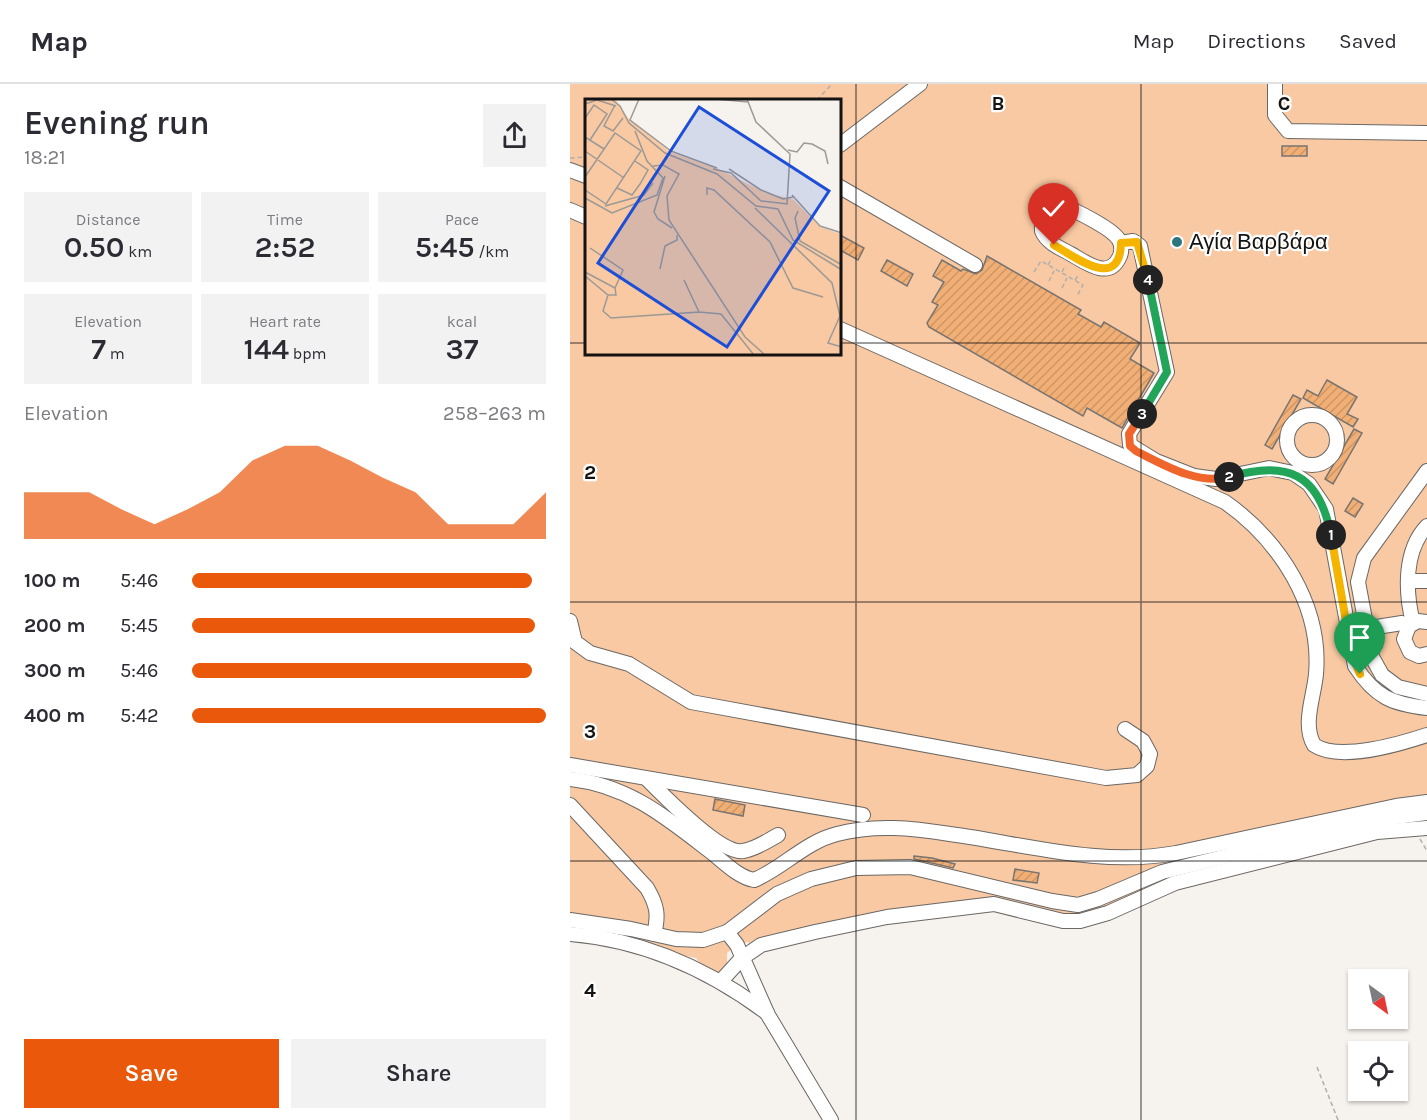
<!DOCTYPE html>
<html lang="en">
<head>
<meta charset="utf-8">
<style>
	:root { --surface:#fff; --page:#f2f2f3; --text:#2b2b33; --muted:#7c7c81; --line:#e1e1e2; --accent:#ea580c }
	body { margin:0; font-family:Karla,sans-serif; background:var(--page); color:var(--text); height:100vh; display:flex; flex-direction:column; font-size:22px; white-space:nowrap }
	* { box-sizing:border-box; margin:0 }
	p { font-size:20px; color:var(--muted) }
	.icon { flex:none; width:33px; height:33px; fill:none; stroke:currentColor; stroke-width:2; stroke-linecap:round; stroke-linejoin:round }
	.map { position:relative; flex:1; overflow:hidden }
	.details { display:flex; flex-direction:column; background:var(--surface); width:570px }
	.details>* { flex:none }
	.needle { width:39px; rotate:147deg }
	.controls { position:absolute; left:778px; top:885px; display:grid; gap:12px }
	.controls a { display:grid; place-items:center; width:60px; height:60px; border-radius:0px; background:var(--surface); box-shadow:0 2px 4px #0004; font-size:30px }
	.pin { position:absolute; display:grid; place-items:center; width:51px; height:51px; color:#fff; margin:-62px -26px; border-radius:50% 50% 50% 0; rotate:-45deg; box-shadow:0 0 6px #0007 }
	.pin .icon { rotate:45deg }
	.km { position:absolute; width:30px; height:30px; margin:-15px; border-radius:50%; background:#222; color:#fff; font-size:16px; line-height:30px; text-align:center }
	.round { display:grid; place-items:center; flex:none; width:63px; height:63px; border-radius:0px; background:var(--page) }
	.summary { display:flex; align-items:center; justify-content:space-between; height:102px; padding:0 24px }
	h1 { font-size:33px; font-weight:600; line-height:45px }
	.stats { display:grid; grid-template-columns:repeat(3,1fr); gap:9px; height:102px; padding:6px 24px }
	.stats div { display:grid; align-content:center; border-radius:0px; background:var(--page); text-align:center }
	.stats b { font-size:30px; font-weight:600 }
	.stats small { font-size:16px; font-weight:400 }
	.stats p { font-size:16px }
	.chart { height:168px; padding:12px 24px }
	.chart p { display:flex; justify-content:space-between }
	.chart svg { width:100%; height:108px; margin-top:6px; fill:var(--accent); opacity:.7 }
	.button { display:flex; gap:12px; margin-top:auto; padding:12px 24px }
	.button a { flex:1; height:69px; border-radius:0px; background:var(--accent); color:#fff; font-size:24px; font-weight:600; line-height:69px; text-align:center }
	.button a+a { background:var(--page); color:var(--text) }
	ul { padding:0 24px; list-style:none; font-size:20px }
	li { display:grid; grid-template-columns:96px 72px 1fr; align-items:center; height:45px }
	li i { height:15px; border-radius:8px; background:var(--accent) }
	header { display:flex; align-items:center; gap:36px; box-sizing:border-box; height:84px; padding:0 30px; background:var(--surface); border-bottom:2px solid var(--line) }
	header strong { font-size:28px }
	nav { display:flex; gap:33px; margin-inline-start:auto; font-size:21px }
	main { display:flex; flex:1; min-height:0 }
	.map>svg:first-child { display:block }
	.green { fill:#f8c9a2; fill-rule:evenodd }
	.building { fill:url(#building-hatch); stroke:#787471; stroke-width:1.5 }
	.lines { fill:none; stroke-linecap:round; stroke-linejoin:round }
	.minor-casing { stroke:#6b6764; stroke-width:16 }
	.path { stroke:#b1aeab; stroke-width:1.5; stroke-dasharray:4.5 3; stroke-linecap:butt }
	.minor { stroke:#fff; stroke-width:14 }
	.split-1-casing { stroke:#fff; stroke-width:12 }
	.split-2-casing { stroke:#fff; stroke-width:12 }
	.split-3-casing { stroke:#fff; stroke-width:12 }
	.split-4-casing { stroke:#fff; stroke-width:12 }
	.split-5-casing { stroke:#fff; stroke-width:12 }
	.split-1 { stroke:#f5b400; stroke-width:8 }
	.split-2 { stroke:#22a559; stroke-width:8 }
	.split-3 { stroke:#f0652b; stroke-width:8 }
	.split-4 { stroke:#22a559; stroke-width:8 }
	.split-5 { stroke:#f5b400; stroke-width:8 }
	.grid { fill:none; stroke:#141312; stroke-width:1.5; stroke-opacity:0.55 }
	.poi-dot { fill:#2d767e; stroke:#fff; stroke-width:2 }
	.labels { text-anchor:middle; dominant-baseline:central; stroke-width:4.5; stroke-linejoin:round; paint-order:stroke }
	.poi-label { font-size:22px; fill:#141312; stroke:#fff; text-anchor:start }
	.inset-road { fill:none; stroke:#9c9996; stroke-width:1.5 }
	.view { fill:#1d4ed8; fill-opacity:0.15; stroke:#1d4ed8; stroke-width:3 }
	.inset-edge { fill:none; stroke:#141312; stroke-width:3 }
	.grid-label { font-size:20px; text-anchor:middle; font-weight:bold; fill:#141312; stroke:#fff; stroke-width:4.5; stroke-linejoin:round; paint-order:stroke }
</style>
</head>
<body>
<header>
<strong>Map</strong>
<nav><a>Map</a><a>Directions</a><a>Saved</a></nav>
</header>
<main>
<section class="details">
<div class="summary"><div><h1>Evening run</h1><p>18:21</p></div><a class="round"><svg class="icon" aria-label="share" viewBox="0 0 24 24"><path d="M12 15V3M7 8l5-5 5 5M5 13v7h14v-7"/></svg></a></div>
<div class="stats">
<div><p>Distance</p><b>0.50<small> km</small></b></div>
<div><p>Time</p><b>2:52</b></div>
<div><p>Pace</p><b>5:45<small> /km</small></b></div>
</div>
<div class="stats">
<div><p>Elevation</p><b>7<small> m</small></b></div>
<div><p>Heart rate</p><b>144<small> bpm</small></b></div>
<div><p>kcal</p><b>37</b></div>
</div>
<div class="chart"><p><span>Elevation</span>258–263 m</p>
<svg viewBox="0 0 160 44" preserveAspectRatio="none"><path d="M0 44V25L10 25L20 25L30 32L40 38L50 32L60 25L70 12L80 6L90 6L100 12L110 19L120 25L130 38L140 38L150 38L160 25V44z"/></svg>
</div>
<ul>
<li><b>100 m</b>5:46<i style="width:96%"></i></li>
<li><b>200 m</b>5:45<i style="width:97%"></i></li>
<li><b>300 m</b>5:46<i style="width:96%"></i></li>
<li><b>400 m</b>5:42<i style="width:100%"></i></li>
</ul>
<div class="button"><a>Save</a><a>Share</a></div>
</section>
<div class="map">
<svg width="857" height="1036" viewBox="0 0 857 1036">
	<defs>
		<pattern id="building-hatch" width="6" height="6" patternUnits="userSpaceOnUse" patternTransform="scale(1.5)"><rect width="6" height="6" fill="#f1af76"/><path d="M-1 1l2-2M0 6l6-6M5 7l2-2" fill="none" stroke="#ce9665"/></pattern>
	</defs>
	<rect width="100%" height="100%" fill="#f6f2ee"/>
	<path class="green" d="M 0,0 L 857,0 L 857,739 L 502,833 L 421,816 L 180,861 L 178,858 L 167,861 L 157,869 L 157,881 L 152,890 L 147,891 L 132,882 L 126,874 L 0,847 ZM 16,16 L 270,16 L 270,270 L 16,270 Z"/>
	<g class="building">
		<rect x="712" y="62" width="25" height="10"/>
		<path d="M 270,151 L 294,164 L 288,176 L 270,166 Z"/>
		<path d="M 417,172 L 511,226 L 508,230 L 531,243 L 534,238 L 570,259 L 560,275 L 584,289 L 552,344 L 517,324 L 513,332 L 359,243 L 357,239 L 368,221 L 362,218 L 374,198 L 363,192 L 372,176 L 391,187 L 393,185 L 406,190 L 412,186 Z"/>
		<path d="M 317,176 L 343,190 L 337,202 L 311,187 Z"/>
		<path d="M 757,296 L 787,313 L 777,330 L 788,335 L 783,343 L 733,314 L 737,306 L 748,312 Z"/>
		<path d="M 723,311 L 731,315 L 702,365 L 695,361 Z"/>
		<path d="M 784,345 L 792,349 L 763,400 L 755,395 Z"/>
		<path d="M 783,414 L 793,420 L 785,433 L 775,427 Z"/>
		<path d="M 145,715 L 175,721 L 173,732 L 143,726 Z"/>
		<path d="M 344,772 L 362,774 L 385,780 L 383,784 L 344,775 Z"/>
		<path d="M 445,785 L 469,789 L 467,799 L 443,796 Z"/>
	</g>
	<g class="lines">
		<defs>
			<g id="minor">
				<path d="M 705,0 L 705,31 L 718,47 L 857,49"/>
				<path d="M 270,61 L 350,0"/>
				<path d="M 0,86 L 16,92"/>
				<path d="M 270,103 L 405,181"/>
				<path d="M 493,122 C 505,126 543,145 549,156 C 552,161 552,169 549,174 C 538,196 515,178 501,170 C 490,164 477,159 472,147 C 471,133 479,124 493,122 Z"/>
				<path d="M 0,126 L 16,133"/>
				<path d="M 551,159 L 563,157 L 570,162 L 597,288 L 559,350 L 560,361 L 586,377 L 624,392 L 646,395 L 699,384 L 723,389 L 739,400 L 756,425 L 785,582 C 805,613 822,620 857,624"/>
				<path d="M 270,245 L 655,418 C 709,456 752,521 746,590 C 744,613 732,640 744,661 C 769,678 830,660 857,651"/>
				<circle cx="742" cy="356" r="25"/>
				<path d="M 857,387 L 794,474 L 788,498 L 802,573 L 812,591 L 828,603 L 857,610"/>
				<path d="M 839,497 L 857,497"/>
				<path d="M 0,537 L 5,558 L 20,569 L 59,580 L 121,618 L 536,694 L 567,691 L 577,682 L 580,670 L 573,657 L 555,645"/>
				<path d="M 857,538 L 848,537 L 839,542 L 834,555 L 840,568 L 849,572 L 857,570"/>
				<path d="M 843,539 C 835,507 834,466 857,442"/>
				<path d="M 788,546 L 832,539 L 839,542"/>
				<path d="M 0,681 L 293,731"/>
				<path d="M 0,695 C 58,701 97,734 141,768 C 154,778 168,793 184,796 C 213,784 235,758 267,750 C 305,740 342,744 380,750 C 454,760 531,783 606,769 L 826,722 L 857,718"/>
				<path d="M 77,695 C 93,711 151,771 173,767 C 186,765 197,757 208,751"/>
				<path d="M 0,721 L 77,804 C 87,821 89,831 84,850"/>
				<path d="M 0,836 L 61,845 L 106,855 L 133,856 L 157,848"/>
				<path d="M 0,850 C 74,856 138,885 197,929"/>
				<path d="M 151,897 L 172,874 L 191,861 L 245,848 L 317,833 L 424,820 L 493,837 L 510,837 L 538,829 L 605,799 L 807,748 L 857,744"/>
				<path d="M 261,1036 L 198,931 L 167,861 L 157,848 L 207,810 L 241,795 L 286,784 L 340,783 L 482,817 L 508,821 L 528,815 L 592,788 L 803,736 L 857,729"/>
			</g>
		</defs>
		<use href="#minor" class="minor-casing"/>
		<g class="path">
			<path d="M 247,16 L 262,0"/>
			<path d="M 0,74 L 16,73"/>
			<path d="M 478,181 L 482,174"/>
			<path d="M 464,188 L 471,177 L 513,201 L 507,212"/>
			<path d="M 492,188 L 495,182"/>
			<path d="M 505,196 L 509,190"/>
			<path d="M 479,197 L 484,187"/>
			<path d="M 492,204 L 497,194"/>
			<path d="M 850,755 L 857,767"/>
			<path d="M 747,983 L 768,1036"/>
		</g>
		<use href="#minor" class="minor"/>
	</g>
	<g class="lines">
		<defs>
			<path id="split-1" d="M 761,451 L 782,572 L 790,590"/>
			<path id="split-2" d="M 659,393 C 717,376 749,389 761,451"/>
			<path id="split-3" d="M 572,330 L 559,350 L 560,362 L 566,367 C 594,381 627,401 659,393"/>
			<path id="split-4" d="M 572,330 L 597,288 L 578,196"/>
			<path id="split-5" d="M 484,161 C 505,173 550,208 551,159 L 567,158 L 578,196"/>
		</defs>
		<use href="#split-1" class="split-1-casing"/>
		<use href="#split-2" class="split-2-casing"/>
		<use href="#split-3" class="split-3-casing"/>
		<use href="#split-4" class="split-4-casing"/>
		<use href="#split-5" class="split-5-casing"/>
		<use href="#split-1" class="split-1"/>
		<use href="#split-2" class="split-2"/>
		<use href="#split-3" class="split-3"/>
		<use href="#split-4" class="split-4"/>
		<use href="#split-5" class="split-5"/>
	</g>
	<path class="grid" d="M 286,0 L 286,1036M 571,0 L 571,1036M 0,259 L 16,259M 270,259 L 857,259M 0,518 L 857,518M 0,777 L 857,777"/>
	<circle class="poi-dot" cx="607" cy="158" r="6"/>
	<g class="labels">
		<g class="poi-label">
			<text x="619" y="158">Αγία Βαρβάρα</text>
		</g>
	</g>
	<g transform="translate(15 15)">
		<rect width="256" height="256" fill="#f6f2ee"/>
		<path d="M 0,0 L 30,0 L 43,19 L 85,53 L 134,70 L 181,94 L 208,100 L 235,128 L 256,135 L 256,256 L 0,256 Z" fill="#f8c9a2"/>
		<path class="inset-road" d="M 26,0 L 35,7 L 44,24 L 80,54 L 132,75 L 171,107 L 193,110 L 208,141 L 257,171M 54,0 L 45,21 L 86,52 L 132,69M 130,0 L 163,3M 0,5 L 12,1 L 31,7M 30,6 L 19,27 L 28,32 L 38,19M 0,19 L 9,6 L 22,15 L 5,41M 0,38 L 19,50M 203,51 L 212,53 L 219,44 L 227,45 L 240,52 L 243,65M 0,52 L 39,79M 68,67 L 78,66 L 94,75 L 82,97 L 84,121 L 160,238 L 180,256M 128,70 L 146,74 L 176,102 L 202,105 L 205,55 L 171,23 L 162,0M 144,70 L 176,91 L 198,100 L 208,98M 80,77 L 69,113 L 73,120 L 87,129M 0,78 L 30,34 L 56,52 L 21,105 L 0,91M 32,89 L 47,96 L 55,85 L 63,71 L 50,62M 122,96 L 122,89 L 129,91 L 185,143 L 208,189 L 238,198M 207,96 L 235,127 L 257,134M 0,99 L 27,114 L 72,96 L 78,79 L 62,62 L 50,32M 20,107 L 59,96 L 68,84M 170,109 L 247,184 L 255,217 L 243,244 L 257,248M 213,112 L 210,119 L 215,142 L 257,166M 5,149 L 38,171 L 30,189M 75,170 L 80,147 L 92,141 L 92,136M 0,173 L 30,189 L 31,196 L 23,196 L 0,177M 23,196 L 18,212 L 26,219 L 114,213 L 99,181M 114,213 L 136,215 L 169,256"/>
		<path class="view" d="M 114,8 L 244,92 L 142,248 L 13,164 Z"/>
		<rect width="256" height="256" class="inset-edge"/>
	</g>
	<g class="grid-label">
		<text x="428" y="26">B</text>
		<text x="714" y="26">C</text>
		<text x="20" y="395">2</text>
		<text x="20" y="654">3</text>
		<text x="20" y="913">4</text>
	</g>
</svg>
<div class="controls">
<a><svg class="needle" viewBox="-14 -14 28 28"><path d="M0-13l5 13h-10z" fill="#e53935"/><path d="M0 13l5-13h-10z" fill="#7c7c81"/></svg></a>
<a><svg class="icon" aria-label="locate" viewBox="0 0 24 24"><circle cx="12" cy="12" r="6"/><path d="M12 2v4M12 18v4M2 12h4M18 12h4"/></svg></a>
</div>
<div class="pin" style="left:790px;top:590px;background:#1e9e55"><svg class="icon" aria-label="arrive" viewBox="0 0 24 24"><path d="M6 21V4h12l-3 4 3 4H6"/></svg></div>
<div class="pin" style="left:484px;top:161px;background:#d93025"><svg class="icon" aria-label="check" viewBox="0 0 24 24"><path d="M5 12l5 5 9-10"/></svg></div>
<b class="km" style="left:761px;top:451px">1</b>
<b class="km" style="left:659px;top:393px">2</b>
<b class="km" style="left:572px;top:330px">3</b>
<b class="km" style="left:578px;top:196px">4</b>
</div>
</main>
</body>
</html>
